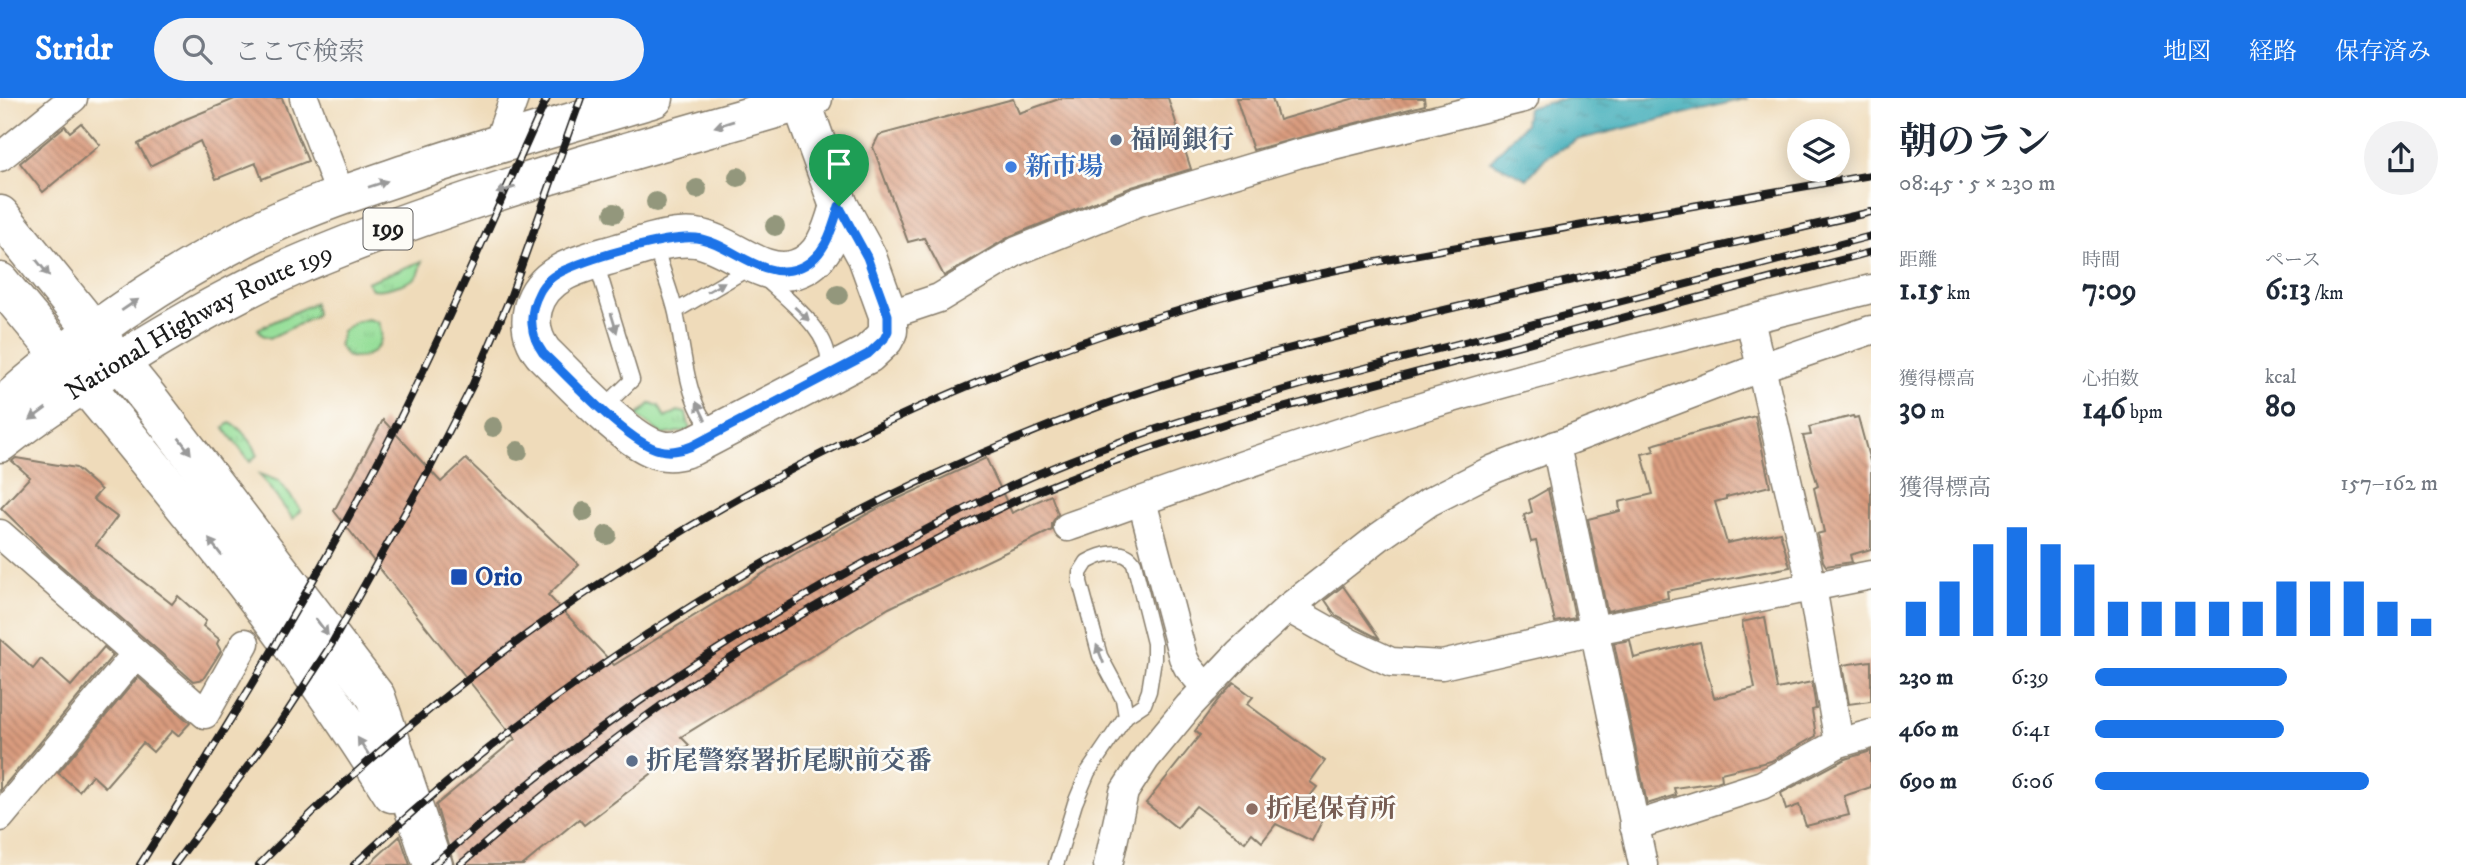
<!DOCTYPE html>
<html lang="ja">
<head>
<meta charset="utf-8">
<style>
	:root { --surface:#fff; --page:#f2f2f3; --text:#1f2937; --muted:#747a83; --accent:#1a73e8 }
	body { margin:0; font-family:"IM FELL DW Pica","Noto Serif JP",serif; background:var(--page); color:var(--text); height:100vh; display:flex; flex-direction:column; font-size:26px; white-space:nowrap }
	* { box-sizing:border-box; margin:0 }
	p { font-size:23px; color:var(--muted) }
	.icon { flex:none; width:38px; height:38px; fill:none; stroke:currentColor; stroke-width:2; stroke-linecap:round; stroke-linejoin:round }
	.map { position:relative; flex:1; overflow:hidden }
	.drawer { display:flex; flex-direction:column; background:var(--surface); width:595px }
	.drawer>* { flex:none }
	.fabs { position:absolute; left:1787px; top:21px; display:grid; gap:14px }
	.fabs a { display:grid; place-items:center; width:63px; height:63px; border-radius:50%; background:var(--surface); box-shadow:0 4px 18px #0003; font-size:35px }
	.pin { position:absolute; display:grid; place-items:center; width:60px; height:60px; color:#fff; margin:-72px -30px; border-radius:50% 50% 50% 0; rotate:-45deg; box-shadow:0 0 7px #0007 }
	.pin .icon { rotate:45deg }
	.round { display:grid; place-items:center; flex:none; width:74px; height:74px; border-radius:37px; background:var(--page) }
	.head { display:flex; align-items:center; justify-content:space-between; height:119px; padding:0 28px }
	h1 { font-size:38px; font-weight:700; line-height:52px }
	.metrics { display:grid; grid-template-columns:repeat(3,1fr); gap:10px; height:119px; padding:7px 28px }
	.metrics div { display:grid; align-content:center }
	.metrics b { font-size:30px; font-weight:700 }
	.metrics small { font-size:19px; font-weight:400 }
	.metrics p { font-size:19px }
	.chart { height:196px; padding:14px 28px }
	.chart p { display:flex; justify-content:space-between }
	.chart svg { width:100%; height:126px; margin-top:7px; stroke:var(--accent); stroke-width:6 }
	ul { padding:0 28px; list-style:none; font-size:23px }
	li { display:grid; grid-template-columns:112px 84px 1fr; align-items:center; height:52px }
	li i { height:18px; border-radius:9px; background:var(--accent) }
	header { display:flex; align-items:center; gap:42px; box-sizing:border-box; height:98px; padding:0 35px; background:var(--accent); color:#fff }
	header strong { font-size:33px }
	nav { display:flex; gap:38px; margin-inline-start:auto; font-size:24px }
	.search { width:490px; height:63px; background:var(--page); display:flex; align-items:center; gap:18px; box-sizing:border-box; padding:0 24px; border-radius:38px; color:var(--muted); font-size:26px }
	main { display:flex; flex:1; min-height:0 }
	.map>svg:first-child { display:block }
	.grass { fill:url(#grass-tufts); stroke:#597e5a; stroke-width:2 }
	.water { fill:url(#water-ripples); stroke:#2c646a; stroke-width:2 }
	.building { fill:url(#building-back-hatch) }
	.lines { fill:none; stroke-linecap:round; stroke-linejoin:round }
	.lane-casing { stroke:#867c6b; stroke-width:17 }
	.street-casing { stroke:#867c6b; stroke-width:31 }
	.secondary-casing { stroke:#867c6b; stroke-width:41 }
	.highway-casing { stroke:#867c6b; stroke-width:41 }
	.lane { stroke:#fff; stroke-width:14 }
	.street { stroke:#fff; stroke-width:28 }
	.secondary { stroke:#fff; stroke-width:38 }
	.highway { stroke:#fff; stroke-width:38 }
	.rail-casing { stroke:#1c1c1c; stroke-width:8 }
	.rail { stroke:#fdfcf7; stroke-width:5; stroke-dasharray:16; stroke-linecap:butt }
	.tree { fill:#93977b }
	.oneway { fill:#999 }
	.route-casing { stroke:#fff; stroke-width:14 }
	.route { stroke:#1a73e8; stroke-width:9 }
	.service-dot { fill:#5c6f8a; stroke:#fdfcf7; stroke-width:2.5 }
	.shop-dot { fill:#3f7fe0; stroke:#fdfcf7; stroke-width:2.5 }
	.transit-dot { fill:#1a4fb4; stroke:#fdfcf7; stroke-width:2.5 }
	.education-dot { fill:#8d6e63; stroke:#fdfcf7; stroke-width:2.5 }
	.labels { text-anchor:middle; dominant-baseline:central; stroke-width:5; stroke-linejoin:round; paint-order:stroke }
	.shield { fill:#fdfcf7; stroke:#605f5e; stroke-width:2 }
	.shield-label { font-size:24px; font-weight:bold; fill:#1c1c1c }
	.service-label { font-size:26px; font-weight:bold; fill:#4e5e75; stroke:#fdfcf7; text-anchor:start }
	.shop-label { font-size:26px; font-weight:bold; fill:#366cbe; stroke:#fdfcf7; text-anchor:start }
	.street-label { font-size:26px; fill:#1c1c1c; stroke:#fdfcf7 }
	.transit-label { font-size:26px; font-weight:bold; fill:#164399; stroke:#fdfcf7; text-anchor:start }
	.education-label { font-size:26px; font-weight:bold; fill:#785e54; stroke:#fdfcf7; text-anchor:start }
</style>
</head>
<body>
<header>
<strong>Stridr</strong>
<div class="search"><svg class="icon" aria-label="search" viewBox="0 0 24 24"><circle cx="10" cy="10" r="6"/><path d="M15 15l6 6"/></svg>ここで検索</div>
<nav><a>地図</a><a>経路</a><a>保存済み</a></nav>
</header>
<main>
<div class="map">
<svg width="1871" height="767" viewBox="0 0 1871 767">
	<defs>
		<pattern id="grass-tufts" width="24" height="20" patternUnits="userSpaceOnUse" patternTransform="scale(1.75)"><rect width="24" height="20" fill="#96df99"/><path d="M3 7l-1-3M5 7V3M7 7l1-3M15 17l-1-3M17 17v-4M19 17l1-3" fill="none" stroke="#81bf83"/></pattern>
		<pattern id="water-ripples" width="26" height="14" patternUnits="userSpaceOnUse" patternTransform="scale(1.75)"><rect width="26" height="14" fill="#3babb8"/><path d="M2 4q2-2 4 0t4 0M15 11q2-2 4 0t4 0" fill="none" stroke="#318a95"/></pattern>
		<pattern id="building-back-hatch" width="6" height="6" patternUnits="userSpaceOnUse" patternTransform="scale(1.75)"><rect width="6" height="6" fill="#d99b7e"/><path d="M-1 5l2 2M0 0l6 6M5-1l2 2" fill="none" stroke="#af7e66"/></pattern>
	</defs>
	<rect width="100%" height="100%" fill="#fdfcf7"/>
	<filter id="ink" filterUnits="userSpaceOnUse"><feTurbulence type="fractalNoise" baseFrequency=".0143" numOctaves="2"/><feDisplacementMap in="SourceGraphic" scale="14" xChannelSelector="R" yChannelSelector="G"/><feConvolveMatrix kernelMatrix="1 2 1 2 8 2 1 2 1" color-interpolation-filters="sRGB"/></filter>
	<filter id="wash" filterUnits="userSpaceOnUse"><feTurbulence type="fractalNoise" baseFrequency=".00686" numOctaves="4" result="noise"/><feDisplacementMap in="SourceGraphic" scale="28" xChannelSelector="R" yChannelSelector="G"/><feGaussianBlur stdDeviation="1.57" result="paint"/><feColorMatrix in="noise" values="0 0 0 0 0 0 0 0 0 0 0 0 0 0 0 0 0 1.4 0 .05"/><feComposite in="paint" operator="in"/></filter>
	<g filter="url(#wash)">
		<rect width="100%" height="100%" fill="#efdbba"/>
		<g class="grass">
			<path d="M 422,163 C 421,167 421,171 419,175 C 415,185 382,193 372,191 L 367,184 Z"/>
			<path d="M 314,205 L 316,216 L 312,220 L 270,240 L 262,237 L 258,231 Z"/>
			<path d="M 368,221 L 378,224 C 390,247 367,265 346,258 L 339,247 L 342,233 L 355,224 Z"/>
			<path d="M 651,305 L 659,308 L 665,320 L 678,313 L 686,315 L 690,332 L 663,337 L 637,318 Z"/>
			<path d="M 230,325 C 240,329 255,346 257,357 L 250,364 L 224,330 Z"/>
			<path d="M 259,376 L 279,383 L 301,412 L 293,421 Z"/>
		</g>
		<path class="water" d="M 1567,0 L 1748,0 L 1577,42 L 1546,59 L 1527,81 L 1490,63 L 1525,26 L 1527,10 Z"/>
		<g id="blocks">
			<g class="building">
				<path d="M 237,0 L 282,0 L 308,63 L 262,81 L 256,65 L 216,81 L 200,43 L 150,68 L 138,46 L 186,21 Z"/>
				<path d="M 1062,0 L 1168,0 L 1191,71 L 1132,89 L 1011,138 L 944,178 L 924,140 L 908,144 L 873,49 L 879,37 L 1013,1 L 1019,15 Z"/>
				<path d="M 1236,0 L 1272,0 L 1279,22 L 1355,0 L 1424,0 L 1425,7 L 1253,52 Z"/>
				<path d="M 81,25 L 100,47 L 43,94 L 20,65 L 65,28 L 70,34 Z"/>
				<path d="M 1755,318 L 1770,388 L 1726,399 L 1726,401 L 1715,404 L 1727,445 L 1780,434 L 1790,469 L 1667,493 L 1668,500 L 1607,513 L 1588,421 L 1620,413 L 1619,404 L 1653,396 L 1642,356 L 1654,353 L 1652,347 Z"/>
				<path d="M 1853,318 L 1854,320 L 1858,319 L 1871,367 L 1871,451 L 1850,457 L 1852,464 L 1826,468 L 1823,463 L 1817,436 L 1824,434 L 1814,390 L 1818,388 L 1803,338 L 1811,337 L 1809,329 Z"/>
				<path d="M 383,322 L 441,384 L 466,361 L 579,467 L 548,497 L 614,567 L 798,454 L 880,409 L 986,360 L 1012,415 L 1051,397 L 1058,416 L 1052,425 L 1052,432 L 889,510 L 681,639 L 689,647 L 584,727 L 579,721 L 523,767 L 454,767 L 436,707 L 515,641 L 334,413 Z"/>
				<path d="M 16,360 L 76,370 L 101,392 L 93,401 L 117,419 L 96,447 L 172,506 L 178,498 L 206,523 L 203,528 L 219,541 L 217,546 L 221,553 L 203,581 L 193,583 L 50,458 L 1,410 L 30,379 L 12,363 Z"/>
				<path d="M 1548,391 L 1575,520 L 1555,524 L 1536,443 L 1531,444 L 1524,417 L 1532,414 L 1529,402 Z"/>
				<path d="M 1343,488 L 1380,541 L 1336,518 L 1325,502 Z"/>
				<path d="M 1765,519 L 1777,591 L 1812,584 L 1816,611 L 1812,612 L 1816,638 L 1771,663 L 1721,675 L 1722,682 L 1717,684 L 1674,690 L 1676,697 L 1647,706 L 1614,545 L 1630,542 L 1634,560 L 1700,544 L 1714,600 L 1755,590 L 1742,524 Z"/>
				<path d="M 0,541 L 33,571 L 41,561 L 71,588 L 104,549 L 113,557 L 0,693 Z"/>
				<path d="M 1871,563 L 1871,603 L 1849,606 L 1842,567 Z"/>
				<path d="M 138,579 L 190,625 L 178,638 L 172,633 L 153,654 L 143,645 L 105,689 L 92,677 L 79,693 L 58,675 Z"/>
				<path d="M 1234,585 L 1253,599 L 1247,606 L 1325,663 L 1310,684 L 1317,689 L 1299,713 L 1322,723 L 1312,743 L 1276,726 L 1262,744 L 1252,735 L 1245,744 L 1196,708 L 1177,730 L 1146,705 L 1200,637 L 1195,633 L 1218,602 Z"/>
				<path d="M 1871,653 L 1871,689 L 1844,698 L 1849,717 L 1806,728 L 1799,707 L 1786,712 L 1781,695 L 1845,661 Z"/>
				<path d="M 400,738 L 410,767 L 368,767 Z"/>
			</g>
		</g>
	</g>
	<g filter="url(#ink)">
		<use href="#blocks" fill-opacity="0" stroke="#867c6b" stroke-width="2"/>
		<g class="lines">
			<defs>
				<g id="lane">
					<path d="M 660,163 C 665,180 672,197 676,215 C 683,245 687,316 715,331"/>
					<path d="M 592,166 L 599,174 L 632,282 L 602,311"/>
					<path d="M 763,179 C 785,200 838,238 827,273"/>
					<path d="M 676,213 L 751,169"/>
					<path d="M 1056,767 L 1075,705 L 1088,674 L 1126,618 L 1144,606 L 1149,593 L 1154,561 L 1154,545 L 1134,465 C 1124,449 1101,456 1087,464 L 1080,475 L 1080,484 L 1100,558 L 1123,601 L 1126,618"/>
				</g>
				<g id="street">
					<path d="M 304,0 L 341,98"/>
					<path d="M 498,45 L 514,0"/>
					<path d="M 0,59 L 73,0"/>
					<path d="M 888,217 L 939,200 L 1017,153 L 1138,104 L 1297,56 L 1524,0"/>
					<path d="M 1750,222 L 1812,489 L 1839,645"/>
					<path d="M 1556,347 L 1643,767"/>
					<path d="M 1142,403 L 1183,559 L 1188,569 L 1206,590"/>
					<path d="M 1068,429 C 1178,390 1288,350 1399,316 C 1555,268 1714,231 1871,191"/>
					<path d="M 0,436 L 205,616 L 245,545"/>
					<path d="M 1288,510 L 1350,545 L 1391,564 L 1442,567 L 1595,532 L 1871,477"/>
					<path d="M 0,719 L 136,556"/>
					<path d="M 1634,728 L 1762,687 L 1839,645 L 1871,636"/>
					<path d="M 1108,767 L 1124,694 L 1146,660 L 1189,608 L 1239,555 L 1288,510 L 1379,439 L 1429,404 L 1494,371 L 1762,269 L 1871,232"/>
				</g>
				<g id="secondary">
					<path d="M 800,0 L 839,108"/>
					<path d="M 839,108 L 867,159 L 888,217 L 888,233 L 884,241 L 868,256 L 692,348 C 682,352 672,355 660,352 C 629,346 568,279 543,255 C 533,242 529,227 533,210 C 543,172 585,165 618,155 C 643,148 669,137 696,140 C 730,145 761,182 796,171 C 824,162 832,132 839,108 Z"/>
					<path d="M 0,117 L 149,301 L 376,599 L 433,767"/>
					<path d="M 0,184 C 136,349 279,513 392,695"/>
				</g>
				<g id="highway">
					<path d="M 0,310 C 82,236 172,174 272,126 C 317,105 364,90 411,74 C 491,47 573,24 654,0"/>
					<path id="s1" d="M 0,345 C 40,313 83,286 127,259 C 190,220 255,183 324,156 C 482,92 649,48 813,0"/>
				</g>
			</defs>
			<use href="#lane" class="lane-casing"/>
			<use href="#street" class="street-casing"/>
			<use href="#secondary" class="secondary-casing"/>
			<use href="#highway" class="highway-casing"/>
			<use href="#lane" class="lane"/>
			<use href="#street" class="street"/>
			<use href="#secondary" class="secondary"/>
			<use href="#highway" class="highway"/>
			<defs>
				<g id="rail">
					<path d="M 140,767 C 225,632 309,497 382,356 C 442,239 493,119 547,0"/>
					<path d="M 174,767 L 278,628 L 331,547 L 430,370 L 473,286 L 511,197 L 581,0"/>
					<path d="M 259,767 C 531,491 877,290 1252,192 C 1348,167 1446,151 1543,134 C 1652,115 1762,96 1871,77"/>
					<path d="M 354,767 C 565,569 817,414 1087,313 C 1190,274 1297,248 1403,222 C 1558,184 1715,150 1871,114"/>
					<path d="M 433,767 C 576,638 736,531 907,442 C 958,415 1010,386 1064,365 C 1146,332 1231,307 1315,283 L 1871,138"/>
					<path d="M 460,767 C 533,704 609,643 689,588 C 760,539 835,496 911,455 C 946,437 980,419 1015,403 C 1086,371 1160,347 1233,323 L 1871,154"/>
				</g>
			</defs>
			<use href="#rail" class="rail-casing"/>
			<use href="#rail" class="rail"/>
		</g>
		<g class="tree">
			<circle cx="738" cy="79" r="10"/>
			<circle cx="697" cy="91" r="10"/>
			<circle cx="656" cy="104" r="10"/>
			<circle cx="614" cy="115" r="10"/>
			<circle cx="775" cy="128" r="10"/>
			<circle cx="838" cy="197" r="10"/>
			<circle cx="493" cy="329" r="10"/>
			<circle cx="518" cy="353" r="10"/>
			<circle cx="584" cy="414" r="10"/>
			<circle cx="607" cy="437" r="10"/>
		</g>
		<defs><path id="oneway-solid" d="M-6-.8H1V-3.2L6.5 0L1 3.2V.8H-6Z" transform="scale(1.75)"/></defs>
		<g class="oneway">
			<use href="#oneway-solid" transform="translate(724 26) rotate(163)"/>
			<use href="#oneway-solid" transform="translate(378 86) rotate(-18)"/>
			<use href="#oneway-solid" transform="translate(506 92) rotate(161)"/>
			<use href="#oneway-solid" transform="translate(43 170) rotate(51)"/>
			<use href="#oneway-solid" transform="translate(716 189) rotate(-30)"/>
			<use href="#oneway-solid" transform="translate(130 207) rotate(-34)"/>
			<use href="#oneway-solid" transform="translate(802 216) rotate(43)"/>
			<use href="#oneway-solid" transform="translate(614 225) rotate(73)"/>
			<use href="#oneway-solid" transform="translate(701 313) rotate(-116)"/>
			<use href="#oneway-solid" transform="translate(38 316) rotate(144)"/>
			<use href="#oneway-solid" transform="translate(185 348) rotate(53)"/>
			<use href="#oneway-solid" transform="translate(215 449) rotate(-128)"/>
			<use href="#oneway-solid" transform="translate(322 529) rotate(53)"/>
			<use href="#oneway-solid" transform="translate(1100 556) rotate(-111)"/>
			<use href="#oneway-solid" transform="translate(363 648) rotate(-123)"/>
		</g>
	</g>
	<g class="lines" filter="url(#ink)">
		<defs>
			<path id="route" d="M 839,108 L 867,159 L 888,217 L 888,233 L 884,241 L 868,256 L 692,348 C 682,352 671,355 660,352 C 629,346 569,279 543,255 C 530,237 528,216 539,195 C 544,184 555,176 567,171 C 594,159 668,137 696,140 C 729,144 761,182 796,171 C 824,162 832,133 839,108 Z"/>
		</defs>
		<use href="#route" class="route-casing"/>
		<use href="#route" class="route"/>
	</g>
	<g class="service-dot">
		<circle cx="1116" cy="42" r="7"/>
		<circle cx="632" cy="663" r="7"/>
	</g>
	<circle class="shop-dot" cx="1011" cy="69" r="7"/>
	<rect class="transit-dot" x="450" y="470" width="18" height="18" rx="3.5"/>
	<circle class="education-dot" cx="1252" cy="711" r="7"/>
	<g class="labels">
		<rect class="shield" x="363.5" y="110.5" width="49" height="41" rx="5"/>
		<g class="shield-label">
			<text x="388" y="131">199</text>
		</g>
		<g class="service-label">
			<text x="1130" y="42">福岡銀行</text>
			<text x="646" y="663">折尾警察署折尾駅前交番</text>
		</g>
		<g class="shop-label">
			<text x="1025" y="69">新市場</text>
		</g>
		<g class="street-label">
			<text stroke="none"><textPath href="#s1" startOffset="234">National Highway Route 199</textPath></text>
		</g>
		<g class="transit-label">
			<text x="475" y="479">Orio</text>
		</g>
		<g class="education-label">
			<text x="1266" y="711">折尾保育所</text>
		</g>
	</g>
</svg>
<div class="fabs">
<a><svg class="icon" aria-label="layers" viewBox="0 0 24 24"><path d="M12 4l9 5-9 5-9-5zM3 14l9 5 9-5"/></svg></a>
</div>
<div class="pin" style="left:839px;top:108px;background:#1e9e55"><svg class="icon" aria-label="arrive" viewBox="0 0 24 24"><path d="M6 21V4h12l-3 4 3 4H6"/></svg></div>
</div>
<section class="drawer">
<div class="head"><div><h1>朝のラン</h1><p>08:45 · 5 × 230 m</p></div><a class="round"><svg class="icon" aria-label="share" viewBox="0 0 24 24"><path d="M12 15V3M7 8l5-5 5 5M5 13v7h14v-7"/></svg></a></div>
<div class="metrics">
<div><p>距離</p><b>1.15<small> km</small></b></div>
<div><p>時間</p><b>7:09</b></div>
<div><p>ペース</p><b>6:13<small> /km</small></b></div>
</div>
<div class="metrics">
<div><p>獲得標高</p><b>30<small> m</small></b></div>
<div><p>心拍数</p><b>146<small> bpm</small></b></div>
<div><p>kcal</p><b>80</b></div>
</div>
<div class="chart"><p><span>獲得標高</span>157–162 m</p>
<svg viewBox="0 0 160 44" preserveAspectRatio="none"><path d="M5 44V32M15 44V25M25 44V12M35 44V6M45 44V12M55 44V19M65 44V32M75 44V32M85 44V32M95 44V32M105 44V32M115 44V25M125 44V25M135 44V25M145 44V32M155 44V38"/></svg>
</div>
<ul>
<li><b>230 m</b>6:39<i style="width:56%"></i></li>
<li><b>460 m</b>6:41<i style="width:55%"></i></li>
<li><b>690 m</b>6:06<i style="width:80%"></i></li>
</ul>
</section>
</main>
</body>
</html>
